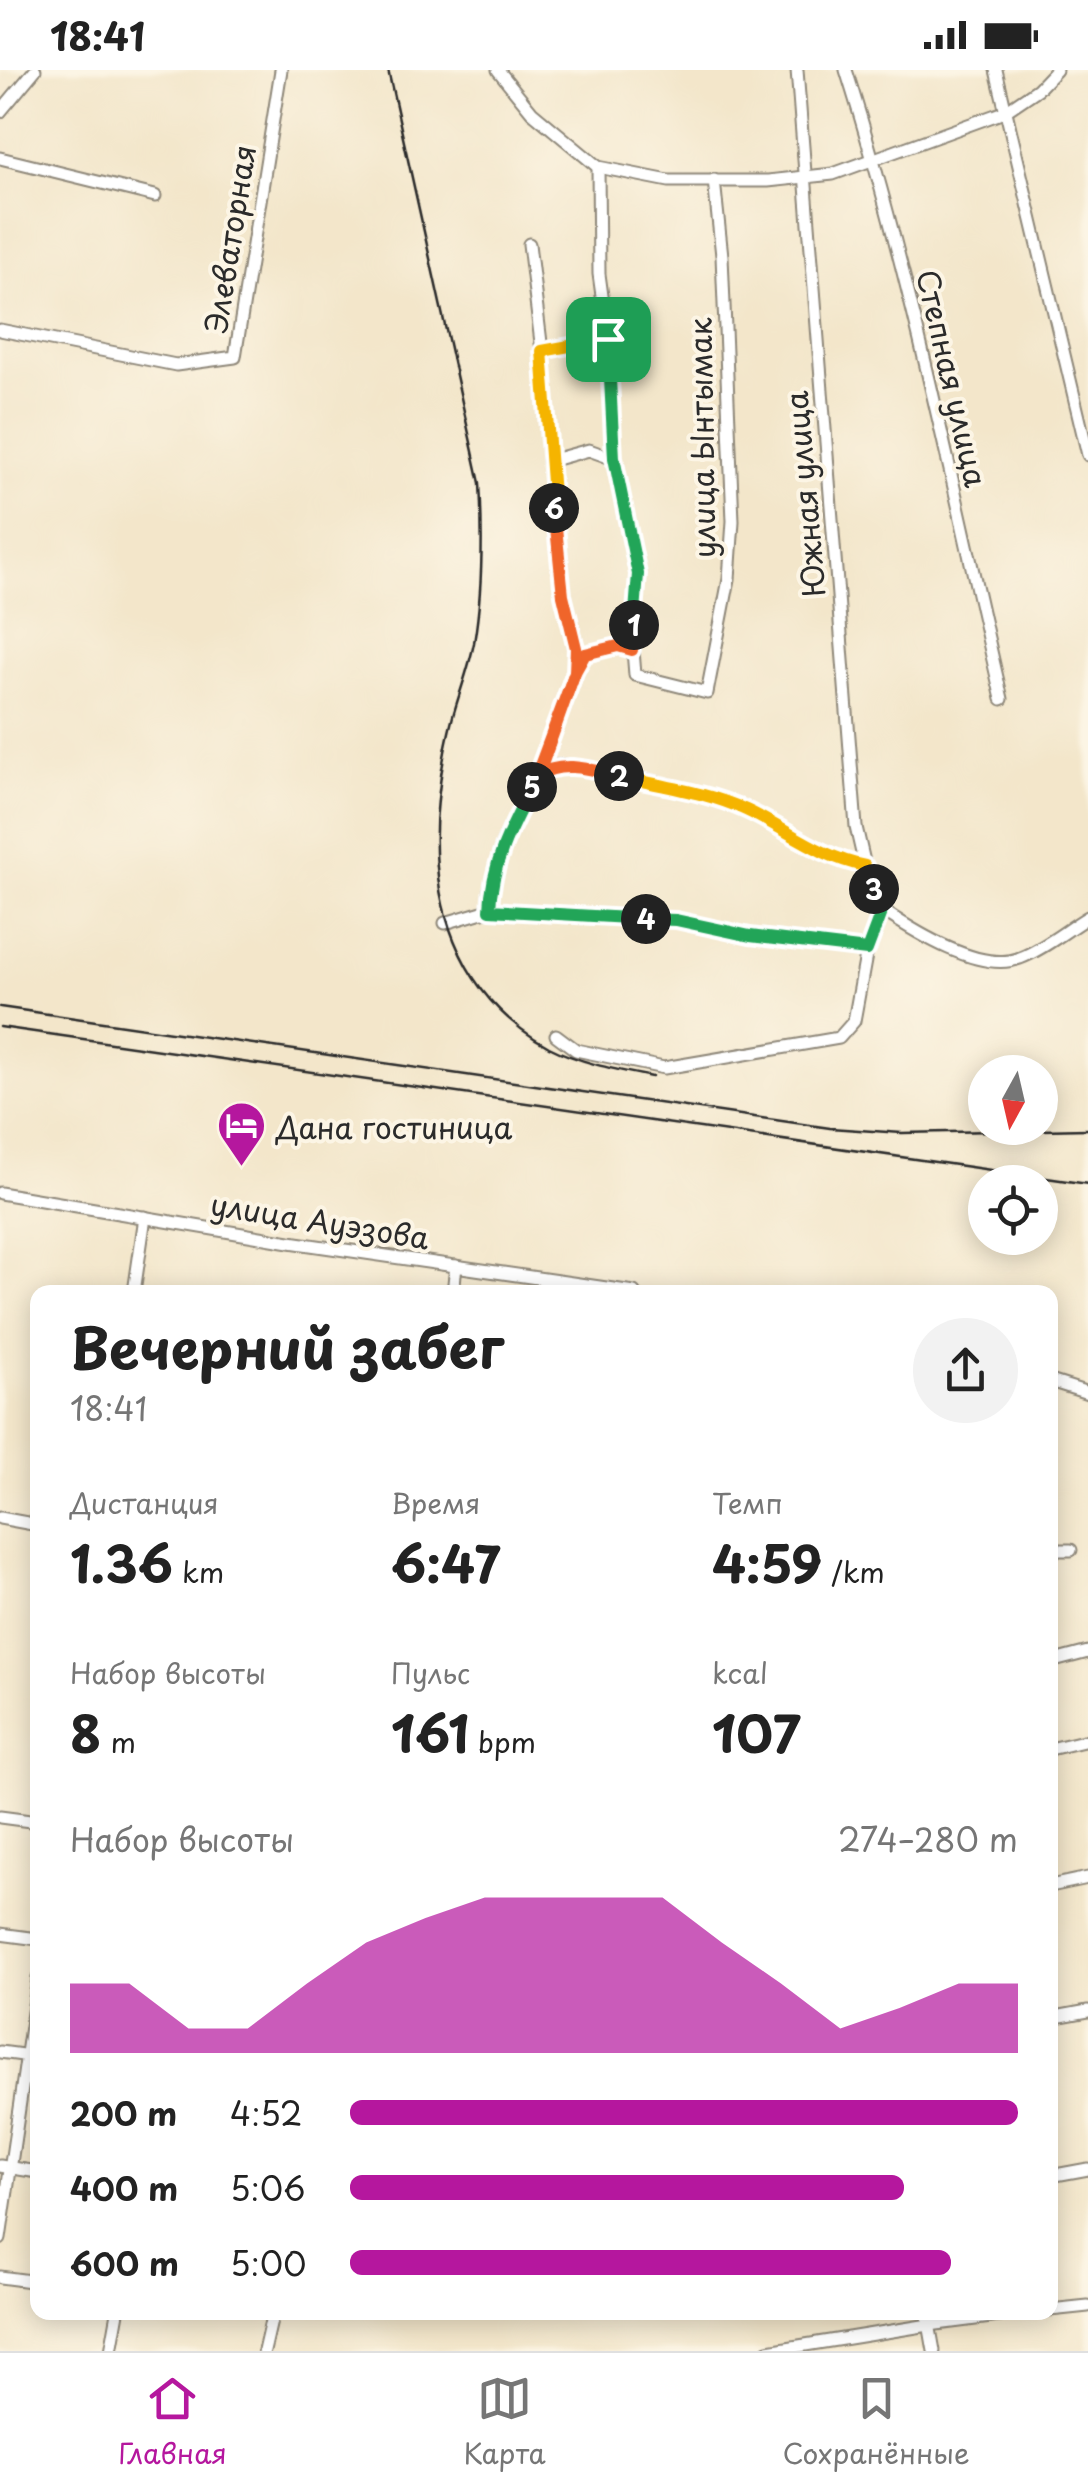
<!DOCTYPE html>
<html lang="ru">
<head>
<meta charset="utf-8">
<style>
	:root { --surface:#fff; --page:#f2f2f2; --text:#222; --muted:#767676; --line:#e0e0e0; --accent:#b5179e }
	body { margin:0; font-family:"Playpen Sans",sans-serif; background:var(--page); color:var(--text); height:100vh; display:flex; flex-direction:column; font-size:38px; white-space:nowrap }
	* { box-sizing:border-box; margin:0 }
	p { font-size:32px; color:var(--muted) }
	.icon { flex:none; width:55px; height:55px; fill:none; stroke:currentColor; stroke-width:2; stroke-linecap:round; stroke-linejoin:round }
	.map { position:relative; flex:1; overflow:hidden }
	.side { position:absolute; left:30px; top:1215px; width:1028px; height:1035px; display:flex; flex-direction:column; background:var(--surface); border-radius:20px; box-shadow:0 5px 25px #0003 }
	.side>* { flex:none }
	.needle { width:65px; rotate:188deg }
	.fabs { position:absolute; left:968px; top:985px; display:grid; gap:20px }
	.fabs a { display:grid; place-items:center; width:90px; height:90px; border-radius:50%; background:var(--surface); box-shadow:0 5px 25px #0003; font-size:50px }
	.pin { position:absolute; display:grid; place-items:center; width:85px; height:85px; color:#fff; margin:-42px; border-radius:20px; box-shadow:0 5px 15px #0006 }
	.km { position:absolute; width:50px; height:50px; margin:-25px; border-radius:50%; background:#222; color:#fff; font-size:28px; line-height:50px; text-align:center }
	.round { display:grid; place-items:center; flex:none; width:105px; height:105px; border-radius:52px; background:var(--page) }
	.overview { display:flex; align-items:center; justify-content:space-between; height:170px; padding:0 40px }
	h1 { font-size:55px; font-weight:700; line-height:75px }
	.stats { display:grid; grid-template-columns:repeat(3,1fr); gap:15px; height:170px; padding:10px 40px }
	.stats div { display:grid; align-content:center }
	.stats b { font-size:50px; font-weight:700 }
	.stats small { font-size:28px; font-weight:400 }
	.stats p { font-size:28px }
	.chart { height:280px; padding:20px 40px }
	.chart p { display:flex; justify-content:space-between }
	.chart svg { width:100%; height:180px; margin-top:10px; fill:var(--accent); opacity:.7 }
	ul { padding:0 40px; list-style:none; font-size:32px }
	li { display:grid; grid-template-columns:160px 120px 1fr; align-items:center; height:75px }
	li i { height:25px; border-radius:12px; background:var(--accent) }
	.status { display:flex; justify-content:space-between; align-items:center; height:70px; padding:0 50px; background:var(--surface); direction:ltr }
	.status svg { height:28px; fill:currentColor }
	.menu { display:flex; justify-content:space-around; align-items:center; height:140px; border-top:2px solid var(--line); background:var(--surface); font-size:28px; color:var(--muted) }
	.menu a { display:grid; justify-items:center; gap:5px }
	.menu .selected { color:var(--accent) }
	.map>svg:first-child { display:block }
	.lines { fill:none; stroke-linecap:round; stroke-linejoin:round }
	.minor-casing { stroke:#8f887a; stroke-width:15 }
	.minor { stroke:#fff; stroke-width:11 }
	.rail { stroke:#2b2b2b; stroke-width:2.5 }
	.split-1-casing { stroke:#fff; stroke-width:20 }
	.split-2-casing { stroke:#fff; stroke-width:20 }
	.split-3-casing { stroke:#fff; stroke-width:20 }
	.split-4-casing { stroke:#fff; stroke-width:20 }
	.split-5-casing { stroke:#fff; stroke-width:20 }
	.split-6-casing { stroke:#fff; stroke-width:20 }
	.split-7-casing { stroke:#fff; stroke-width:20 }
	.split-1 { stroke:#22a559; stroke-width:12 }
	.split-2 { stroke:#f0652b; stroke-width:12 }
	.split-3 { stroke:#f5b400; stroke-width:12 }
	.split-4 { stroke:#22a559; stroke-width:12 }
	.split-5 { stroke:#22a559; stroke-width:12 }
	.split-6 { stroke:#f0652b; stroke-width:12 }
	.split-7 { stroke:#f5b400; stroke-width:12 }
	.labels { text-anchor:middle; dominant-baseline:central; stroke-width:8; stroke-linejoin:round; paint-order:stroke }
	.street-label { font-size:30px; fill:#2b2b2b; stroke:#fcf5e5 }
	.poi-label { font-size:30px; fill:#2b2b2b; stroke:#fcf5e5; text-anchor:start }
</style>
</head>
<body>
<div class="status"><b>18:41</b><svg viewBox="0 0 49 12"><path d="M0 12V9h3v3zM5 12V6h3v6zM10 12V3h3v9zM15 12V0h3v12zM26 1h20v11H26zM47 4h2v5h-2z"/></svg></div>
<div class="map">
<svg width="1088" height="2281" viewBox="0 0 1088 2281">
	<rect width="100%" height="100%" fill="#fcf5e5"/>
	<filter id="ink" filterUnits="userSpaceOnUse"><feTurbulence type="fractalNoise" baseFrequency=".01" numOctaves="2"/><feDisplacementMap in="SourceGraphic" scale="20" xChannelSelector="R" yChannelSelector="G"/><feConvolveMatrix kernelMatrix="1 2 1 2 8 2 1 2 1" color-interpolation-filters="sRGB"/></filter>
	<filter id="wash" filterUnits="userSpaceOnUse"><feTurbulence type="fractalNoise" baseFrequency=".0048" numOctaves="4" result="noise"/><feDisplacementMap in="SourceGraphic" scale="40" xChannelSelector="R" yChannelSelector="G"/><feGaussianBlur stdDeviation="2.25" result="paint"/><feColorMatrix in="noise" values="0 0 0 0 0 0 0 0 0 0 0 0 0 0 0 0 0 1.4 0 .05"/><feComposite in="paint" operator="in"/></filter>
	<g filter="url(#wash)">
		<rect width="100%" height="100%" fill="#f3e6ca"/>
	</g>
	<g filter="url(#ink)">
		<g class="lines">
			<defs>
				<g id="minor">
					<path d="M 498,0 L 532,42 L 598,97 L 669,111 L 768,111 L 833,104 L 1004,42 L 1038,19 L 1056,0"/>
					<path d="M 797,0 L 856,757 L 865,796 L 882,840"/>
					<path d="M 846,0 C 911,206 953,419 1002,629"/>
					<path d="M 996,0 L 1088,385"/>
					<path d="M 0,42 L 35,0"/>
					<path d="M 0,88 L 155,126"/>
					<path d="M 598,97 L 599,204 L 608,269 L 614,389 L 638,503 L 633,580 L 635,605 L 707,623 L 729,509 L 733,451 L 722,186 L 714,110"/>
					<path d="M 0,260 L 176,295 L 235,287 L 281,0"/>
					<path d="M 542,281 L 608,269"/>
					<path d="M 549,391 L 589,380 L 614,389"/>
					<path d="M 577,599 L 585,584 L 618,576 L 633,580"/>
					<path d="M 538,705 C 540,704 549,697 551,697 C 577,690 720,727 747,740 C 787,759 820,787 865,796"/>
					<path d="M 489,840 L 490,820 L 504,771 L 538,705 L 575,602 L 576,578 L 563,525 L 549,391 L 542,281 L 529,174"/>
					<path d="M 882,840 C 915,862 981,904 1020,888 C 1044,879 1066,860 1088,847"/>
					<path d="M 445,853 L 489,840 L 676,851 L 750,866 L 867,880 L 882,840"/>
					<path d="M 556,965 L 576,980 L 664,998 L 839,968 L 854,951 L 867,880"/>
					<path d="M 0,1123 L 290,1172 L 634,1222"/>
					<path d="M 134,1222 L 145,1147"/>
					<path d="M 453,1222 L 456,1196"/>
					<path d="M 1050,1311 L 1088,1323"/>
					<path d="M 0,1448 L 38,1455"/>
					<path d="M 1050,1480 L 1071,1480"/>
					<path d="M 1050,1592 L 1088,1582"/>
					<path d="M 1050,1679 L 1088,1670"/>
					<path d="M 0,1747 L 38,1752"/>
					<path d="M 1050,1816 L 1088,1808"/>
					<path d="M 0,1864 L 38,1869"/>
					<path d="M 1050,1948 L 1088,1941"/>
					<path d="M 0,1982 L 38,1987"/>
					<path d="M 0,2096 L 38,2102"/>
					<path d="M 1050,2106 L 1088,2099"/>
					<path d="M 0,2169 L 38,1908"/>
					<path d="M 0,2207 L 38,2212"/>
					<path d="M 1050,2240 L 1088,2236"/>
					<path d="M 927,2242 L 934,2281"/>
					<path d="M 111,2281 L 118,2242"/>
					<path d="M 264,2281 L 273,2242"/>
					<path d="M 768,2281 L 929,2255 L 1031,2242"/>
				</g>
			</defs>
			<use href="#minor" class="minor-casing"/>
			<use href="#minor" class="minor"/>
			<g class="rail">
				<path d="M 388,0 L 480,413 C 483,467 483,519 474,573 C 469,598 460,621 453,646 C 446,672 441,702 438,729 C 427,828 456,926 549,977 C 580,993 618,1000 652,1007"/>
				<path d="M 0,937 L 830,1058 L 902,1063 L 1088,1059"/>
				<path d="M 0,957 L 1088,1114"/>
			</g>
		</g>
	</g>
	<g class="lines" filter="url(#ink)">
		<defs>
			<path id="split-1" d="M 608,269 L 614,388 L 638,504 L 634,555"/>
			<path id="split-2" d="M 619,706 C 593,700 561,689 538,706 L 575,602 L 585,584 L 618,576 L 632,580 L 634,555"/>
			<path id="split-3" d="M 619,706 C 660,716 708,722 746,740 C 787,759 819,787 865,796 L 874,819"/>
			<path id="split-4" d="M 646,849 L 676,850 L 750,866 L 867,880 L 882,840 L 874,819"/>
			<path id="split-5" d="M 532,717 C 511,757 491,795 490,840 L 646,849"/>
			<path id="split-6" d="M 532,717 L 575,602 L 576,578 L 563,525 L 554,438"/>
			<path id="split-7" d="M 554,438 L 542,281 L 608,269"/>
		</defs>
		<use href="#split-1" class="split-1-casing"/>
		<use href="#split-2" class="split-2-casing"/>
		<use href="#split-3" class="split-3-casing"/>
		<use href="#split-4" class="split-4-casing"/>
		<use href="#split-5" class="split-5-casing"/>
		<use href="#split-6" class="split-6-casing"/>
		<use href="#split-7" class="split-7-casing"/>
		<use href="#split-1" class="split-1"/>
		<use href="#split-2" class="split-2"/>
		<use href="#split-3" class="split-3"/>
		<use href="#split-4" class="split-4"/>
		<use href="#split-5" class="split-5"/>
		<use href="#split-6" class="split-6"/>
		<use href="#split-7" class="split-7"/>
	</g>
	<defs>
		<symbol id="hotel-pin" viewBox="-11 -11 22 30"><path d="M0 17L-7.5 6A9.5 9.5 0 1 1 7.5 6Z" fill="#b5179e" stroke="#fcf5e5"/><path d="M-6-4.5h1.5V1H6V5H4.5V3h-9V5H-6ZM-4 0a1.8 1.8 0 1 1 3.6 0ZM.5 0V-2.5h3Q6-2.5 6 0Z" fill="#fff"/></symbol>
	</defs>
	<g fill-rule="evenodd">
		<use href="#hotel-pin" x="214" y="1028" width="55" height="75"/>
	</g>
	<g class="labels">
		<g class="street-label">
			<text transform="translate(229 169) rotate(-81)">Элеваторная</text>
			<text transform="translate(953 308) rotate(77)">Степная улица</text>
			<text transform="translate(701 368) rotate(-91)">улица Ынтымак</text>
			<text transform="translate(804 424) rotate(-95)">Южная улица</text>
			<text transform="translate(320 1150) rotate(9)">улица Ауэзова</text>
		</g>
		<g class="poi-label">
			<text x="276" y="1056">Дана гостиница</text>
		</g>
	</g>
</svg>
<div class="fabs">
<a><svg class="needle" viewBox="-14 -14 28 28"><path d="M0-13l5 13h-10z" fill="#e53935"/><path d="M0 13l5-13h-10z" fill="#767676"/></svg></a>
<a><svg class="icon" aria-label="locate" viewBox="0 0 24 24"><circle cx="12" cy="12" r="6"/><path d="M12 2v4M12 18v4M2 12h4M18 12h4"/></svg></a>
</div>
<div class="pin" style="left:608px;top:269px;background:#1e9e55"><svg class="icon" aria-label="arrive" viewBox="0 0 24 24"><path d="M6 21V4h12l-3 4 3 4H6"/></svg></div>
<b class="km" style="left:634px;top:555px">1</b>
<b class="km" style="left:619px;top:706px">2</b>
<b class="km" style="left:874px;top:819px">3</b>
<b class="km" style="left:646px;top:849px">4</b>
<b class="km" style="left:532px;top:717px">5</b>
<b class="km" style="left:554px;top:438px">6</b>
<section class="side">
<div class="overview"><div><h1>Вечерний забег</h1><p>18:41</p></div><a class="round"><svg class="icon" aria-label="share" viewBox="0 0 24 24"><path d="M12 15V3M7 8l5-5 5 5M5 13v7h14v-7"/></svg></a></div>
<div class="stats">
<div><p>Дистанция</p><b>1.36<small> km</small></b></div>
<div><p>Время</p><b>6:47</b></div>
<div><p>Темп</p><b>4:59<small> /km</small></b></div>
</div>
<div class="stats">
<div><p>Набор высоты</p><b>8<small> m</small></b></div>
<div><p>Пульс</p><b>161<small> bpm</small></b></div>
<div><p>kcal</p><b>107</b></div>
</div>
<div class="chart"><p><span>Набор высоты</span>274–280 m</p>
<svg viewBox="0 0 160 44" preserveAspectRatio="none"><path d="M0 44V27L10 27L20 38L30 38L40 27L50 17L60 11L70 6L80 6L90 6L100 6L110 17L120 27L130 38L140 33L150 27L160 27V44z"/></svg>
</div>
<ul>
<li><b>200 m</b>4:52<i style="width:100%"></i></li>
<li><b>400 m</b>5:06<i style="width:83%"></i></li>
<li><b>600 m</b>5:00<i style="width:90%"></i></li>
</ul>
</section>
</div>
<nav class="menu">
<a class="selected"><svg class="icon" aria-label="home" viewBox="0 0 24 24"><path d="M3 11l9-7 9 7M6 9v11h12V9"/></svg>Главная</a>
<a><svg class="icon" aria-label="map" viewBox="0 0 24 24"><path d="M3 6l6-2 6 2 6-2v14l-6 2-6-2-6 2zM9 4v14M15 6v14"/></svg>Карта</a>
<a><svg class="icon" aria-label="saved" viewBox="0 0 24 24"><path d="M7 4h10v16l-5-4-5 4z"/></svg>Сохранённые</a>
</nav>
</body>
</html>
